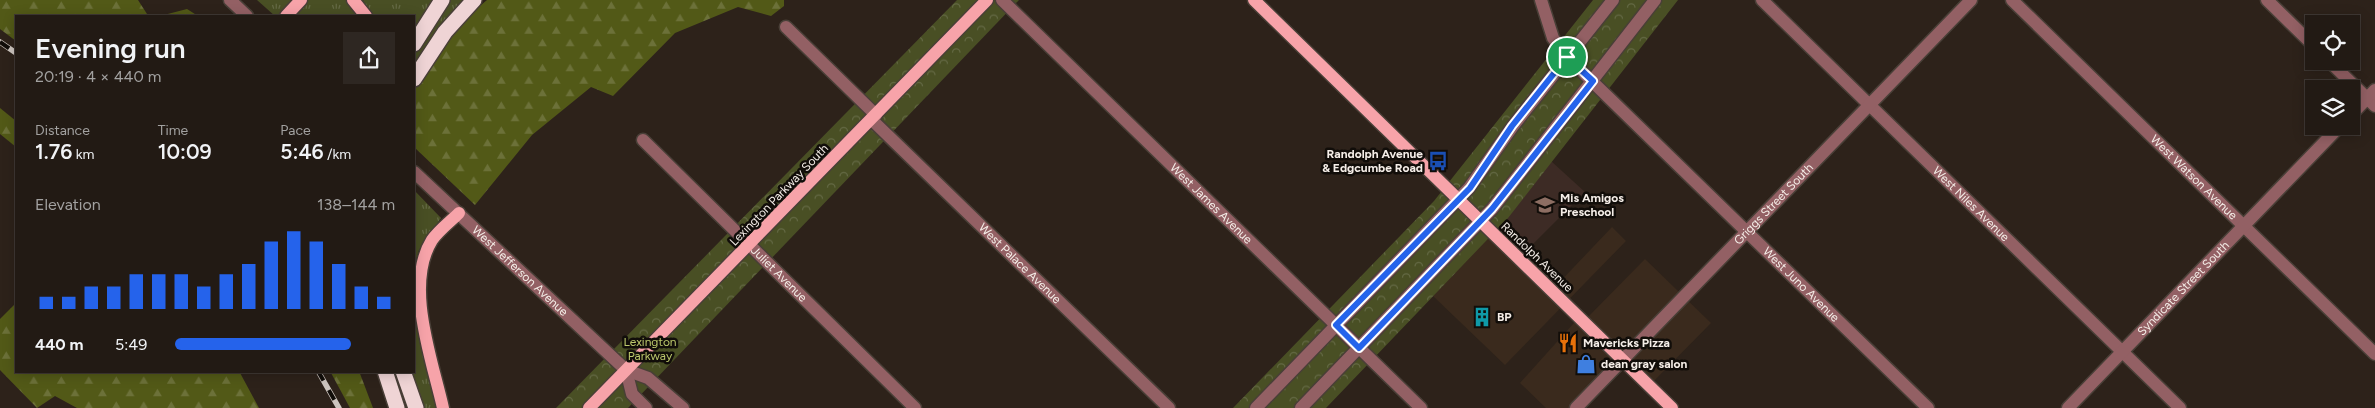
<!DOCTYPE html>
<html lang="en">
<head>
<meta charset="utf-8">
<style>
	:root { --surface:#221a14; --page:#2e2722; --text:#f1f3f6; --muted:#a2a1a0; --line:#3f3834; --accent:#2563eb }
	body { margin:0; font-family:Figtree,sans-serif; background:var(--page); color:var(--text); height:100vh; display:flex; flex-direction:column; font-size:19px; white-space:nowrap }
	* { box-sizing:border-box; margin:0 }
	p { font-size:16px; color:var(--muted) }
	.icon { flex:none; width:28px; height:28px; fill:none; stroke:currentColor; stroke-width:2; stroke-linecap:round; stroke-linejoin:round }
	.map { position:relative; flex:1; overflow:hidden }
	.panel { position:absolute; left:15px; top:15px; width:400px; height:358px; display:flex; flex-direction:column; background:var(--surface); border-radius:0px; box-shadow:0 2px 12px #0003,0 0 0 1px var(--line) }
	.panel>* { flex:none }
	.fabs { position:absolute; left:2305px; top:15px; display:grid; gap:10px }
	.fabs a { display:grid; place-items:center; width:55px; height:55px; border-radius:0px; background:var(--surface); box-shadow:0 2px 12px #0003,0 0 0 1px var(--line); font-size:25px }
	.pin { position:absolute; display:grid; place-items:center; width:42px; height:42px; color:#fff; margin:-21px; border:2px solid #fff; border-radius:50%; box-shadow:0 1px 5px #0007 }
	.round { display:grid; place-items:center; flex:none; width:52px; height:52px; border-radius:0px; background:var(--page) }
	.head { display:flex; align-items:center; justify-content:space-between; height:85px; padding:0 20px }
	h1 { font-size:28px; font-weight:600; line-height:38px }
	.stats { display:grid; grid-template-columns:repeat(3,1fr); gap:8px; height:85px; padding:5px 20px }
	.stats div { display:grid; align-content:center }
	.stats b { font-size:21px; font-weight:600 }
	.stats small { font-size:14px; font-weight:400 }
	.stats p { font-size:14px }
	.chart { height:140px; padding:10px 20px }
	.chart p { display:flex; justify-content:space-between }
	.chart svg { width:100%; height:90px; margin-top:5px; stroke:var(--accent); stroke-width:6 }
	ul { padding:0 20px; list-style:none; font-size:16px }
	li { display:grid; grid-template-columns:80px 60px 1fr; align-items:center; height:38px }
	li i { height:12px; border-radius:6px; background:var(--accent) }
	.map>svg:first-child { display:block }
	.built { fill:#3a2a1d }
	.education { fill:#3d2b25 }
	.grass { fill:url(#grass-tufts) }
	.forest { fill:url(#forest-firs) }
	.park { fill:url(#park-crowns) }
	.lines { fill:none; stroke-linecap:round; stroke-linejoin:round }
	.minor-casing { stroke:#493f37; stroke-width:15 }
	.major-casing { stroke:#493f37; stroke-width:15 }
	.highway-casing { stroke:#493f37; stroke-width:18 }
	.minor { stroke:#936064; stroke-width:12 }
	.major { stroke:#f7a3a9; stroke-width:12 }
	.highway { stroke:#efd4d5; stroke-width:15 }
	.rail-casing { stroke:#cdc5bf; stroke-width:5.5 }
	.rail { stroke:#110d09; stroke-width:4; stroke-dasharray:11; stroke-linecap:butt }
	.route-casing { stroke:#fff; stroke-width:10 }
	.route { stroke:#2563eb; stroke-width:6 }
	.labels { text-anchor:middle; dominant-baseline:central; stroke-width:5; stroke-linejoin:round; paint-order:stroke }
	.poi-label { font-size:12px; font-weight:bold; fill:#f5eee8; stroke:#110d09; text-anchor:start }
	.street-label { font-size:12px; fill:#f5eee8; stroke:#110d09 }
	.park-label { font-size:12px; fill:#bcc86c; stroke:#110d09 }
</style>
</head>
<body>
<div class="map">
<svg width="2375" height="408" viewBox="0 0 2375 408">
	<defs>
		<pattern id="grass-tufts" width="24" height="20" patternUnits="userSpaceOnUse" patternTransform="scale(1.25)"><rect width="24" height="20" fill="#494f24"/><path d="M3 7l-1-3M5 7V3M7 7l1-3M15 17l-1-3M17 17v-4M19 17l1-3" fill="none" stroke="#646944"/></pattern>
		<pattern id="forest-firs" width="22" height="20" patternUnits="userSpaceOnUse" patternTransform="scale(1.25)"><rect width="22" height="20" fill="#525917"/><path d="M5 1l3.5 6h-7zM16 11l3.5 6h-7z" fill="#6c7139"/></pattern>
		<pattern id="park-crowns" width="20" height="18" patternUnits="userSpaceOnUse" patternTransform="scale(1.25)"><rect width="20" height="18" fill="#494f24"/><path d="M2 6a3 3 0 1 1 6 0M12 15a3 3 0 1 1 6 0" fill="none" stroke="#646944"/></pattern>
	</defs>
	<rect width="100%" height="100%" fill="#2d221a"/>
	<g class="built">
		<path d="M 1612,227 L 1626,241 L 1505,365 L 1433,296 L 1495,231 L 1554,288 Z"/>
		<path d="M 1645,259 L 1711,323 L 1650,385 L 1623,359 L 1576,408 L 1546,408 L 1520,383 L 1582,314 L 1587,318 Z"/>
	</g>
	<path class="education" d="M 1551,161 L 1585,192 L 1521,256 L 1495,231 Z"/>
	<g class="grass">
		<path d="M 257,0 L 291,0 L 280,16 L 275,16 Z"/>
		<path d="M 307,0 L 348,0 L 358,16 L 294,16 Z"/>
		<path d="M 363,0 L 436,0 L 414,35 L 414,16 L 371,16 Z"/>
		<path d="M 446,0 L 468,0 L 414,70 L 414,50 Z"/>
		<path d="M 414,190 L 441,218 L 419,250 L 414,267 Z"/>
		<path d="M 414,315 L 436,408 L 423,408 L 410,371 L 414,371 Z"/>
	</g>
	<g class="forest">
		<path d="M 0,0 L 138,0 L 147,14 L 160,16 L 187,9 L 198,16 L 16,16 L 16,41 L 0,29 Z"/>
		<path d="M 487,0 L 784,0 L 784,6 L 771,16 L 738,7 L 675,33 L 613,96 L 591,87 L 532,135 L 475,205 L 414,147 C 414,131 410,109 414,94 C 421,65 465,19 487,0 Z"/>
		<path d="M 0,108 L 16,121 L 16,147 L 0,134 Z"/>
		<path d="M 16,303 L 16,371 L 239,371 L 259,408 L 77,408 L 55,396 L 37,408 L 0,370 L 0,319 Z"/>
		<path d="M 330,371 L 359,371 L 373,408 L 350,408 Z"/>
	</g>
	<g class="park">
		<path d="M 957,0 L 1019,0 L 628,408 L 556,408 Z"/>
		<path d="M 1593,0 L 1678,0 L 1508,218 L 1326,408 L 1233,408 L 1434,201 Z"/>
	</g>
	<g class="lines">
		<defs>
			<g id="minor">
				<path d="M 230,0 L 247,16"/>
				<path id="s1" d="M 1002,0 L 1421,408"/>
				<path id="s2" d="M 1541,0 L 1553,38 L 1567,57 L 1928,408"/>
				<path id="s3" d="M 1762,0 L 2180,408"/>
				<path id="s4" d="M 2012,0 L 2375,354"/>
				<path d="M 2267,0 L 2314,46"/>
				<path d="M 786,27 L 876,115"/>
				<path d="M 2329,61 L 2375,106"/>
				<path d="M 2351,115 L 2375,90"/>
				<path id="s5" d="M 872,120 L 1169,408"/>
				<path id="s6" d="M 643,140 L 915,408"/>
				<path id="s7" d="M 414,172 L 626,370 L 648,378 L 683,408"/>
				<path d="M 626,370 L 632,394 L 646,408"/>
				<path d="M 1256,408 L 1469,188 L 1513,126 L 1613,0"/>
				<path d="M 1301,408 L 1492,209 L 1655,0"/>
				<path id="s8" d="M 1576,408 L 1971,0"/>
				<path id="s9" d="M 2068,408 L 2340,126"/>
			</g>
			<g id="major">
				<path d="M 353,0 L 366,16"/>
				<path d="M 1254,0 L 1672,408"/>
				<path d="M 286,16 L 301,0"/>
				<path d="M 443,408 C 432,359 404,285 432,240 C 439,230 451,221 459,213"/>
				<path d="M 589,408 L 987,0"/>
			</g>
			<g id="highway">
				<path d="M 414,44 L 442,0"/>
				<path d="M 414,79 L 445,32 L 474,0"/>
				<path d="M 385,371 L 397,408"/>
				<path d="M 403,371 L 416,408"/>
			</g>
		</defs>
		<use href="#minor" class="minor-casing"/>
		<use href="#major" class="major-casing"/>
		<use href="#highway" class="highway-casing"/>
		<use href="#minor" class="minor"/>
		<use href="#major" class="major"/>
		<use href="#highway" class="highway"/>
		<defs>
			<g id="rail">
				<path d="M 0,42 L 16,53"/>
				<path d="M 318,371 L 339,408"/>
			</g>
		</defs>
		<use href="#rail" class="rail-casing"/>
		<use href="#rail" class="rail"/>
	</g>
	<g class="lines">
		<defs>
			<path id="route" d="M 1567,57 L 1593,81 L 1492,209 L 1359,348 L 1336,325 L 1470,188 L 1512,126 Z"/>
		</defs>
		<use href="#route" class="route-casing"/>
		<use href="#route" class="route"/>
	</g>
	<defs>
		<symbol id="bus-bare" viewBox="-9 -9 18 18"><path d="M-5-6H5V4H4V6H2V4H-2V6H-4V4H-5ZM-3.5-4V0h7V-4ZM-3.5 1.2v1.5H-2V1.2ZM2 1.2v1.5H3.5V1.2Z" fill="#1a4fb4" stroke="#110d09" stroke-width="2.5" paint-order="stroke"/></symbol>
		<symbol id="school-bare" viewBox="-9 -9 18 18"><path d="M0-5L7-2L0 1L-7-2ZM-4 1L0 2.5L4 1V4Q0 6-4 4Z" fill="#8d6e63" stroke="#110d09" stroke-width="2.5" paint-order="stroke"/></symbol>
		<symbol id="building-bare" viewBox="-9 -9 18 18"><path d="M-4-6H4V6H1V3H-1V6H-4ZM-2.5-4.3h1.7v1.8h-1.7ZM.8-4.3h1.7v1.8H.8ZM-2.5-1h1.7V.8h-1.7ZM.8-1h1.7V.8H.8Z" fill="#0f9aa8" stroke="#110d09" stroke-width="2.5" paint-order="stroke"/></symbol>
		<symbol id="restaurant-bare" viewBox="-9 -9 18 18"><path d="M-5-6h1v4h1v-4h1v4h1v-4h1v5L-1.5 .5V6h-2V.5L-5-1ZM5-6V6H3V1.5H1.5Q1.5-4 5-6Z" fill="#e8710a" stroke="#110d09" stroke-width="2.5" paint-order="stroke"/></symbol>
		<symbol id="shop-bare" viewBox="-9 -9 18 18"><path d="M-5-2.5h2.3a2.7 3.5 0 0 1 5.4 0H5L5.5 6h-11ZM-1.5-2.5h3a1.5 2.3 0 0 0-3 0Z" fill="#3f7fe0" stroke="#110d09" stroke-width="2.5" paint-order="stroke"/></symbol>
	</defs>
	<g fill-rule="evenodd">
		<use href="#bus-bare" x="1424" y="147" width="28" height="28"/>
		<use href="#school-bare" x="1531" y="191" width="28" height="28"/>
		<use href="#building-bare" x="1468" y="303" width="28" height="28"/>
		<use href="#restaurant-bare" x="1554" y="329" width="28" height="28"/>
		<use href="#shop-bare" x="1572" y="350" width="28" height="28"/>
	</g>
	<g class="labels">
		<g class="poi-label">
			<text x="1423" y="154" text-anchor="end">Randolph Avenue<tspan x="1423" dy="14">&amp; Edgcumbe Road</tspan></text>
			<text x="1560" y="198">Mis Amigos<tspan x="1560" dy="14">Preschool</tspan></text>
			<text x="1497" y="317">BP</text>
			<text x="1583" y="343">Mavericks Pizza</text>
			<text x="1601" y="364">dean gray salon</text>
		</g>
		<g class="street-label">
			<text stroke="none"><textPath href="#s4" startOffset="254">West Watson Avenue</textPath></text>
			<text transform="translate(779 195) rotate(-46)">Lexington Parkway South</text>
			<text stroke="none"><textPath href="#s1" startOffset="292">West James Avenue</textPath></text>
			<text stroke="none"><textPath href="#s8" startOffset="284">Griggs Street South</textPath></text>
			<text stroke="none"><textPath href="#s3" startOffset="292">West Niles Avenue</textPath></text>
			<text transform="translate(1537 257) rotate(44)">Randolph Avenue</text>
			<text stroke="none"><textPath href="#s5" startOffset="206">West Palace Avenue</textPath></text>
			<text stroke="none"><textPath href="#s7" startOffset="145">West Jefferson Avenue</textPath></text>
			<text stroke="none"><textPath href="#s6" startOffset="191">Juliet Avenue</textPath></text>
			<text stroke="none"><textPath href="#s2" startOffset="390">West Juno Avenue</textPath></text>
			<text stroke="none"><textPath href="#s9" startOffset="166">Syndicate Street South</textPath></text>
		</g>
		<g class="park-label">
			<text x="650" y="342">Lexington<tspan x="650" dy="14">Parkway</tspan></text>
		</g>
	</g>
</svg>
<div class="fabs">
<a><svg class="icon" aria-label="locate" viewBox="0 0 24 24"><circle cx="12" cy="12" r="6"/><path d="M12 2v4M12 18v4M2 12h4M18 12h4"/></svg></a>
<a><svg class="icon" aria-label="layers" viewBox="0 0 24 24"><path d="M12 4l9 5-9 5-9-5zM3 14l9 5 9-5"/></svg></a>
</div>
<div class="pin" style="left:1567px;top:57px;background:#1e9e55"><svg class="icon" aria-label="arrive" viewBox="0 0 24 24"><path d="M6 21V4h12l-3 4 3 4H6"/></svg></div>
<section class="panel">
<div class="head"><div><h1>Evening run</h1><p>20:19 · 4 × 440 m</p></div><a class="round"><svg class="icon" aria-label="share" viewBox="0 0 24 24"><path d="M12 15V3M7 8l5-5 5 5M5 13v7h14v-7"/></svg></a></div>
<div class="stats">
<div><p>Distance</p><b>1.76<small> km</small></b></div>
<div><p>Time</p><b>10:09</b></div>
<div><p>Pace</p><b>5:46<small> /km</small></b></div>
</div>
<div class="chart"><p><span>Elevation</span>138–144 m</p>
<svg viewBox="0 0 160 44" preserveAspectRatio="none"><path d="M5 44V38M15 44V38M25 44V33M35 44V33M45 44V27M55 44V27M65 44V27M75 44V33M85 44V27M95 44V22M105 44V11M115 44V6M125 44V11M135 44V22M145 44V33M155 44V38"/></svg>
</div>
<ul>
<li><b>440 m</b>5:49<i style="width:80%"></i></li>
</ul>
</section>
</div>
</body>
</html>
